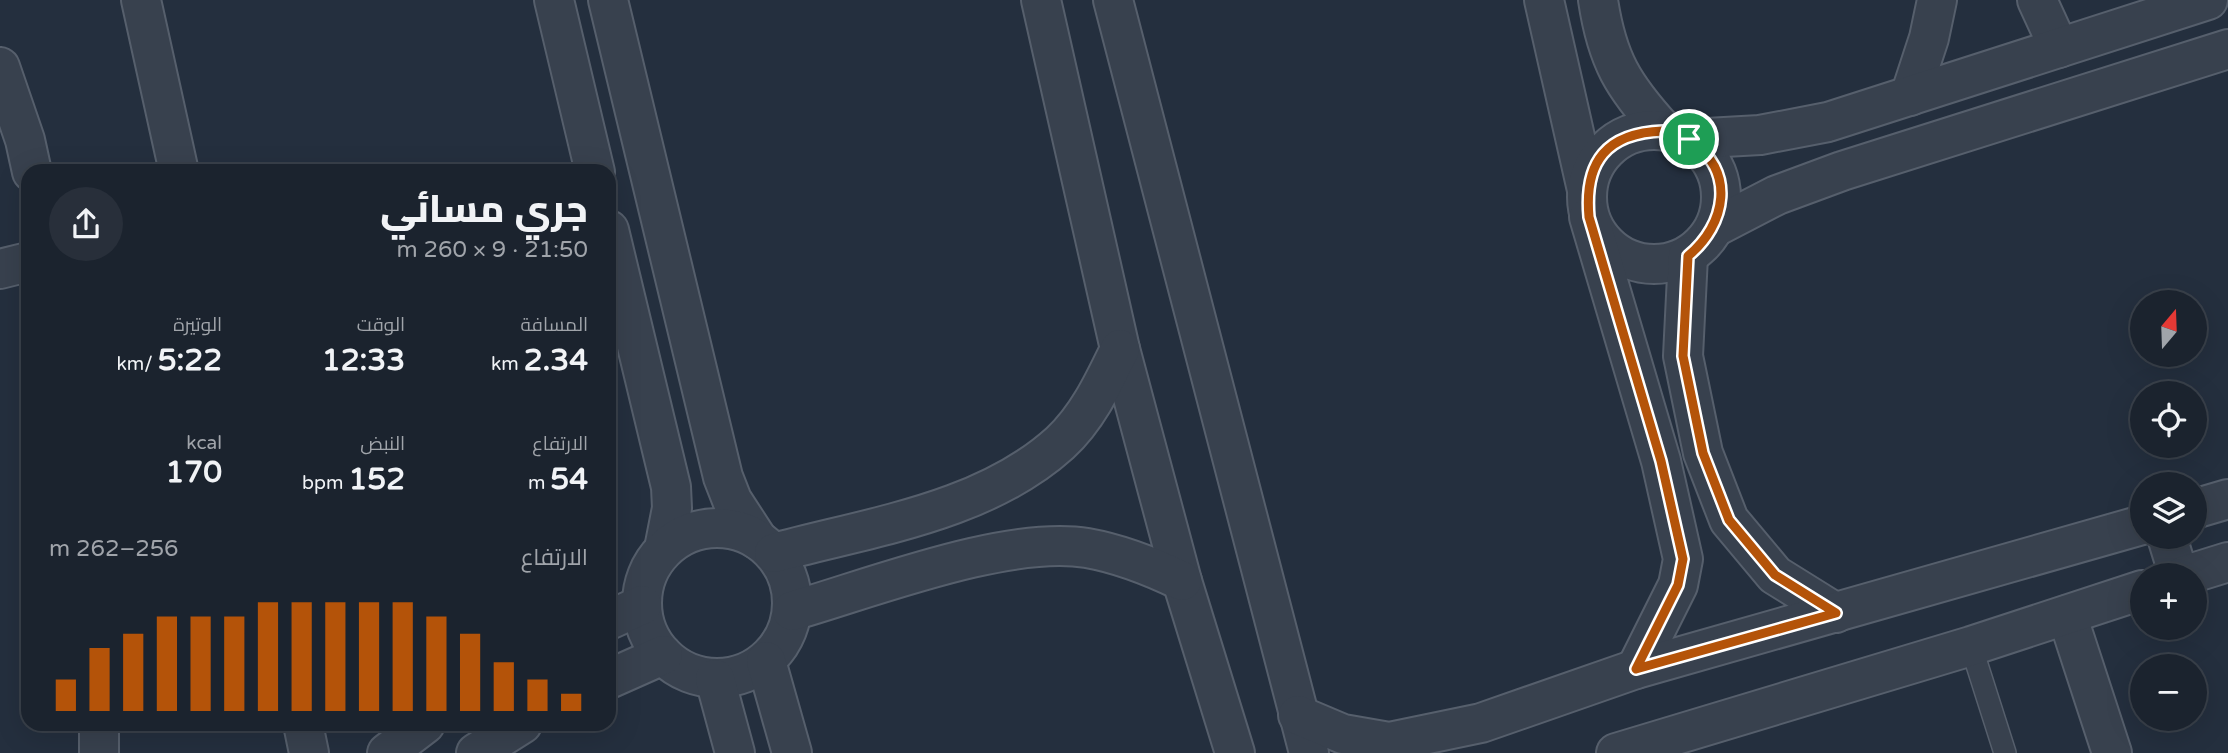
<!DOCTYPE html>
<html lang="ar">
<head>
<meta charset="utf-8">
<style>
	:root { --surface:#1b232e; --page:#282f3a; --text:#f1f3f6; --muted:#a0a4aa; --line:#39404a; --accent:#b45309 }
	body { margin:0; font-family:"Varela Round",Cairo,sans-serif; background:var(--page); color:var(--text); direction:rtl; height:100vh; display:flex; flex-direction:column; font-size:26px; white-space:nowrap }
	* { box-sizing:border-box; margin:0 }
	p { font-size:23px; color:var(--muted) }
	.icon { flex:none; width:38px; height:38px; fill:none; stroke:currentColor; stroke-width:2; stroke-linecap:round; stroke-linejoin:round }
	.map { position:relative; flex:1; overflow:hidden; direction:ltr }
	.side { position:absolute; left:21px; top:164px; width:595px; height:567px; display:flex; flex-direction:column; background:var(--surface); border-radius:21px; box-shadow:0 7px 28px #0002,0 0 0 2px var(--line); direction:rtl }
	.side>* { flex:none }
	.needle { width:46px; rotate:19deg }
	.controls { position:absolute; left:2130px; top:290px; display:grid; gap:14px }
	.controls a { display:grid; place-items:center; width:77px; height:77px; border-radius:50%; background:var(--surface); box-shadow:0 7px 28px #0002,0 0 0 2px var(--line); font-size:35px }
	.pin { position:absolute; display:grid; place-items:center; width:60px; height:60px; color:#fff; margin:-30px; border:4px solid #fff; border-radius:50%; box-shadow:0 2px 7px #0007 }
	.round { display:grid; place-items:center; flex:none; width:74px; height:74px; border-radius:37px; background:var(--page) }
	.head { display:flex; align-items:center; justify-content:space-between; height:119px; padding:0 28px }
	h1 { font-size:38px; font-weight:800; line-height:52px }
	.stats { display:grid; grid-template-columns:repeat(3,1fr); gap:10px; height:119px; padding:7px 28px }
	.stats div { display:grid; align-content:center }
	.stats b { font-size:30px; font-weight:800 }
	.stats small { font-size:19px; font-weight:400 }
	.stats p { font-size:19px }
	.chart { height:196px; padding:14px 28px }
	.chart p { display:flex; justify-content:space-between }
	.chart svg { width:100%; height:126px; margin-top:7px; stroke:var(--accent); stroke-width:6 }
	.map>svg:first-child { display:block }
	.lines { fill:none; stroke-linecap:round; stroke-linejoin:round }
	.service-casing { stroke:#565f6c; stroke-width:24 }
	.minor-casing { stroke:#565f6c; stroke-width:42 }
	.service { stroke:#38414e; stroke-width:21 }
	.minor { stroke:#38414e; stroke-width:38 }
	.route-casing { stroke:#fff; stroke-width:14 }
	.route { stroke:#b45309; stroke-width:9 }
</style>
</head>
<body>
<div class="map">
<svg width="2228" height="753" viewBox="0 0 2228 753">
	<rect width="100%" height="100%" fill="#242f3e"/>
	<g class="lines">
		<defs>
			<path id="service" d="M 1971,646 L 2005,753"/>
			<g id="minor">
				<path d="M 141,0 L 179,172"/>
				<path d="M 554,0 L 595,172"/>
				<path d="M 608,0 L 723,477 L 732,500 L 758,540"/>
				<path d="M 1041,0 L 1120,349 L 1182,581 L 1235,753"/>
				<path d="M 1113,0 L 1309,753"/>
				<path d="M 1544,0 L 1587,190"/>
				<path d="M 1598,0 C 1607,60 1623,86 1663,130"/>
				<path d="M 2037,0 L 2059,48"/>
				<path d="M 0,67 L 25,140 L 32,172"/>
				<path d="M 1910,96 L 1929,38 L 1937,0"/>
				<circle cx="1654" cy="197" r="67"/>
				<path d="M 1689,139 L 1760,135 L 1828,122 L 2208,0"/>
				<path d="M 1589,217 L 1661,461 L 1683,559 L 1678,585 L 1636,669"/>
				<path d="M 1715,227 L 1777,195 L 1842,171 L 2228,49"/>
				<path d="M 609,230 L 671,487 L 672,508 L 664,549"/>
				<path d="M 1688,256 L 1683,356 L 1703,453 L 1729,520 L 1775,575 L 1836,613"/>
				<path d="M 0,269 L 28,262"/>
				<path d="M 2194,509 L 2228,499"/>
				<circle cx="717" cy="603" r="75"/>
				<path d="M 2167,537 L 2179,576"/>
				<path d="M 774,553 C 870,527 984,512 1060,443 C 1088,417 1104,382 1120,349"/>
				<path d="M 2183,576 L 2228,562"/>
				<path d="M 792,611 C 872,588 1007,535 1087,548 C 1121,554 1151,566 1182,581"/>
				<path d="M 2067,615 L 2112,753"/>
				<path d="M 609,620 L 642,605"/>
				<path d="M 766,661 L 792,753"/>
				<path d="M 609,679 L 663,655"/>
				<path d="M 715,679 L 735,753"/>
				<path d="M 1298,715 L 1343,734 L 1389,742 L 1481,723 L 1636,669 L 2142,525"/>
				<path d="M 303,724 L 309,753"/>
				<path d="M 99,753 L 99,724"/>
				<path d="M 387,753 L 425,724"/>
				<path d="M 476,753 L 522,724"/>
				<path d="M 1616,753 L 1971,646 L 2142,590"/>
			</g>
		</defs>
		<use href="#service" class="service-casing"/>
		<use href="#minor" class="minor-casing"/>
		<use href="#service" class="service"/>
		<use href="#minor" class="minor"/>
	</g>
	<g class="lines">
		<defs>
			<path id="route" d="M 1663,131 C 1671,133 1682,135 1689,140 C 1737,170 1726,225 1688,256 L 1683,356 L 1703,453 L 1729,520 L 1775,575 L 1836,613 L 1636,669 L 1678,585 L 1683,559 L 1661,461 L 1589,217 C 1584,161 1607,133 1663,131 Z"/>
		</defs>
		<use href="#route" class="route-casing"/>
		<use href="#route" class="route"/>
	</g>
</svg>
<div class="controls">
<a><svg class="needle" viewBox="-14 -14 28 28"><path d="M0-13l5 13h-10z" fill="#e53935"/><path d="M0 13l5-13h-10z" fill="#a0a4aa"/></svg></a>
<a><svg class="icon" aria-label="locate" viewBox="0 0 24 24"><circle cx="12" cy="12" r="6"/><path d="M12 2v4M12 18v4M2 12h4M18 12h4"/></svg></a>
<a><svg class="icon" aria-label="layers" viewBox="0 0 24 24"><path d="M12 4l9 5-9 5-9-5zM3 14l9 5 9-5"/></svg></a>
<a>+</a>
<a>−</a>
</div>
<div class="pin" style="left:1689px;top:139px;background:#1e9e55"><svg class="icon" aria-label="arrive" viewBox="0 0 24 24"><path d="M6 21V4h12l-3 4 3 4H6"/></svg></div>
<section class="side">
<div class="head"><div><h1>جري مسائي</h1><p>21:50 · 9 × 260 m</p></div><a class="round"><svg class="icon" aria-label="share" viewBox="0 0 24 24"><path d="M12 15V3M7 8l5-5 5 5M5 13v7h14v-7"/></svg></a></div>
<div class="stats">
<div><p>المسافة</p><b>2.34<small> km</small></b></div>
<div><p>الوقت</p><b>12:33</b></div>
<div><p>الوتيرة</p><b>5:22<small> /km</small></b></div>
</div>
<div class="stats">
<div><p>الارتفاع</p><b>54<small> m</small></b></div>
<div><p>النبض</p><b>152<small> bpm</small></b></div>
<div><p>kcal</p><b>170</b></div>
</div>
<div class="chart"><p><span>الارتفاع</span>256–262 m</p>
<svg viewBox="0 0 160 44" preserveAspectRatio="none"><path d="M5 44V33M15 44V22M25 44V17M35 44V11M45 44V11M55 44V11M65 44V6M75 44V6M85 44V6M95 44V6M105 44V6M115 44V11M125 44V17M135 44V27M145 44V33M155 44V38"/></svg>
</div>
</section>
</div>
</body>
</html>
